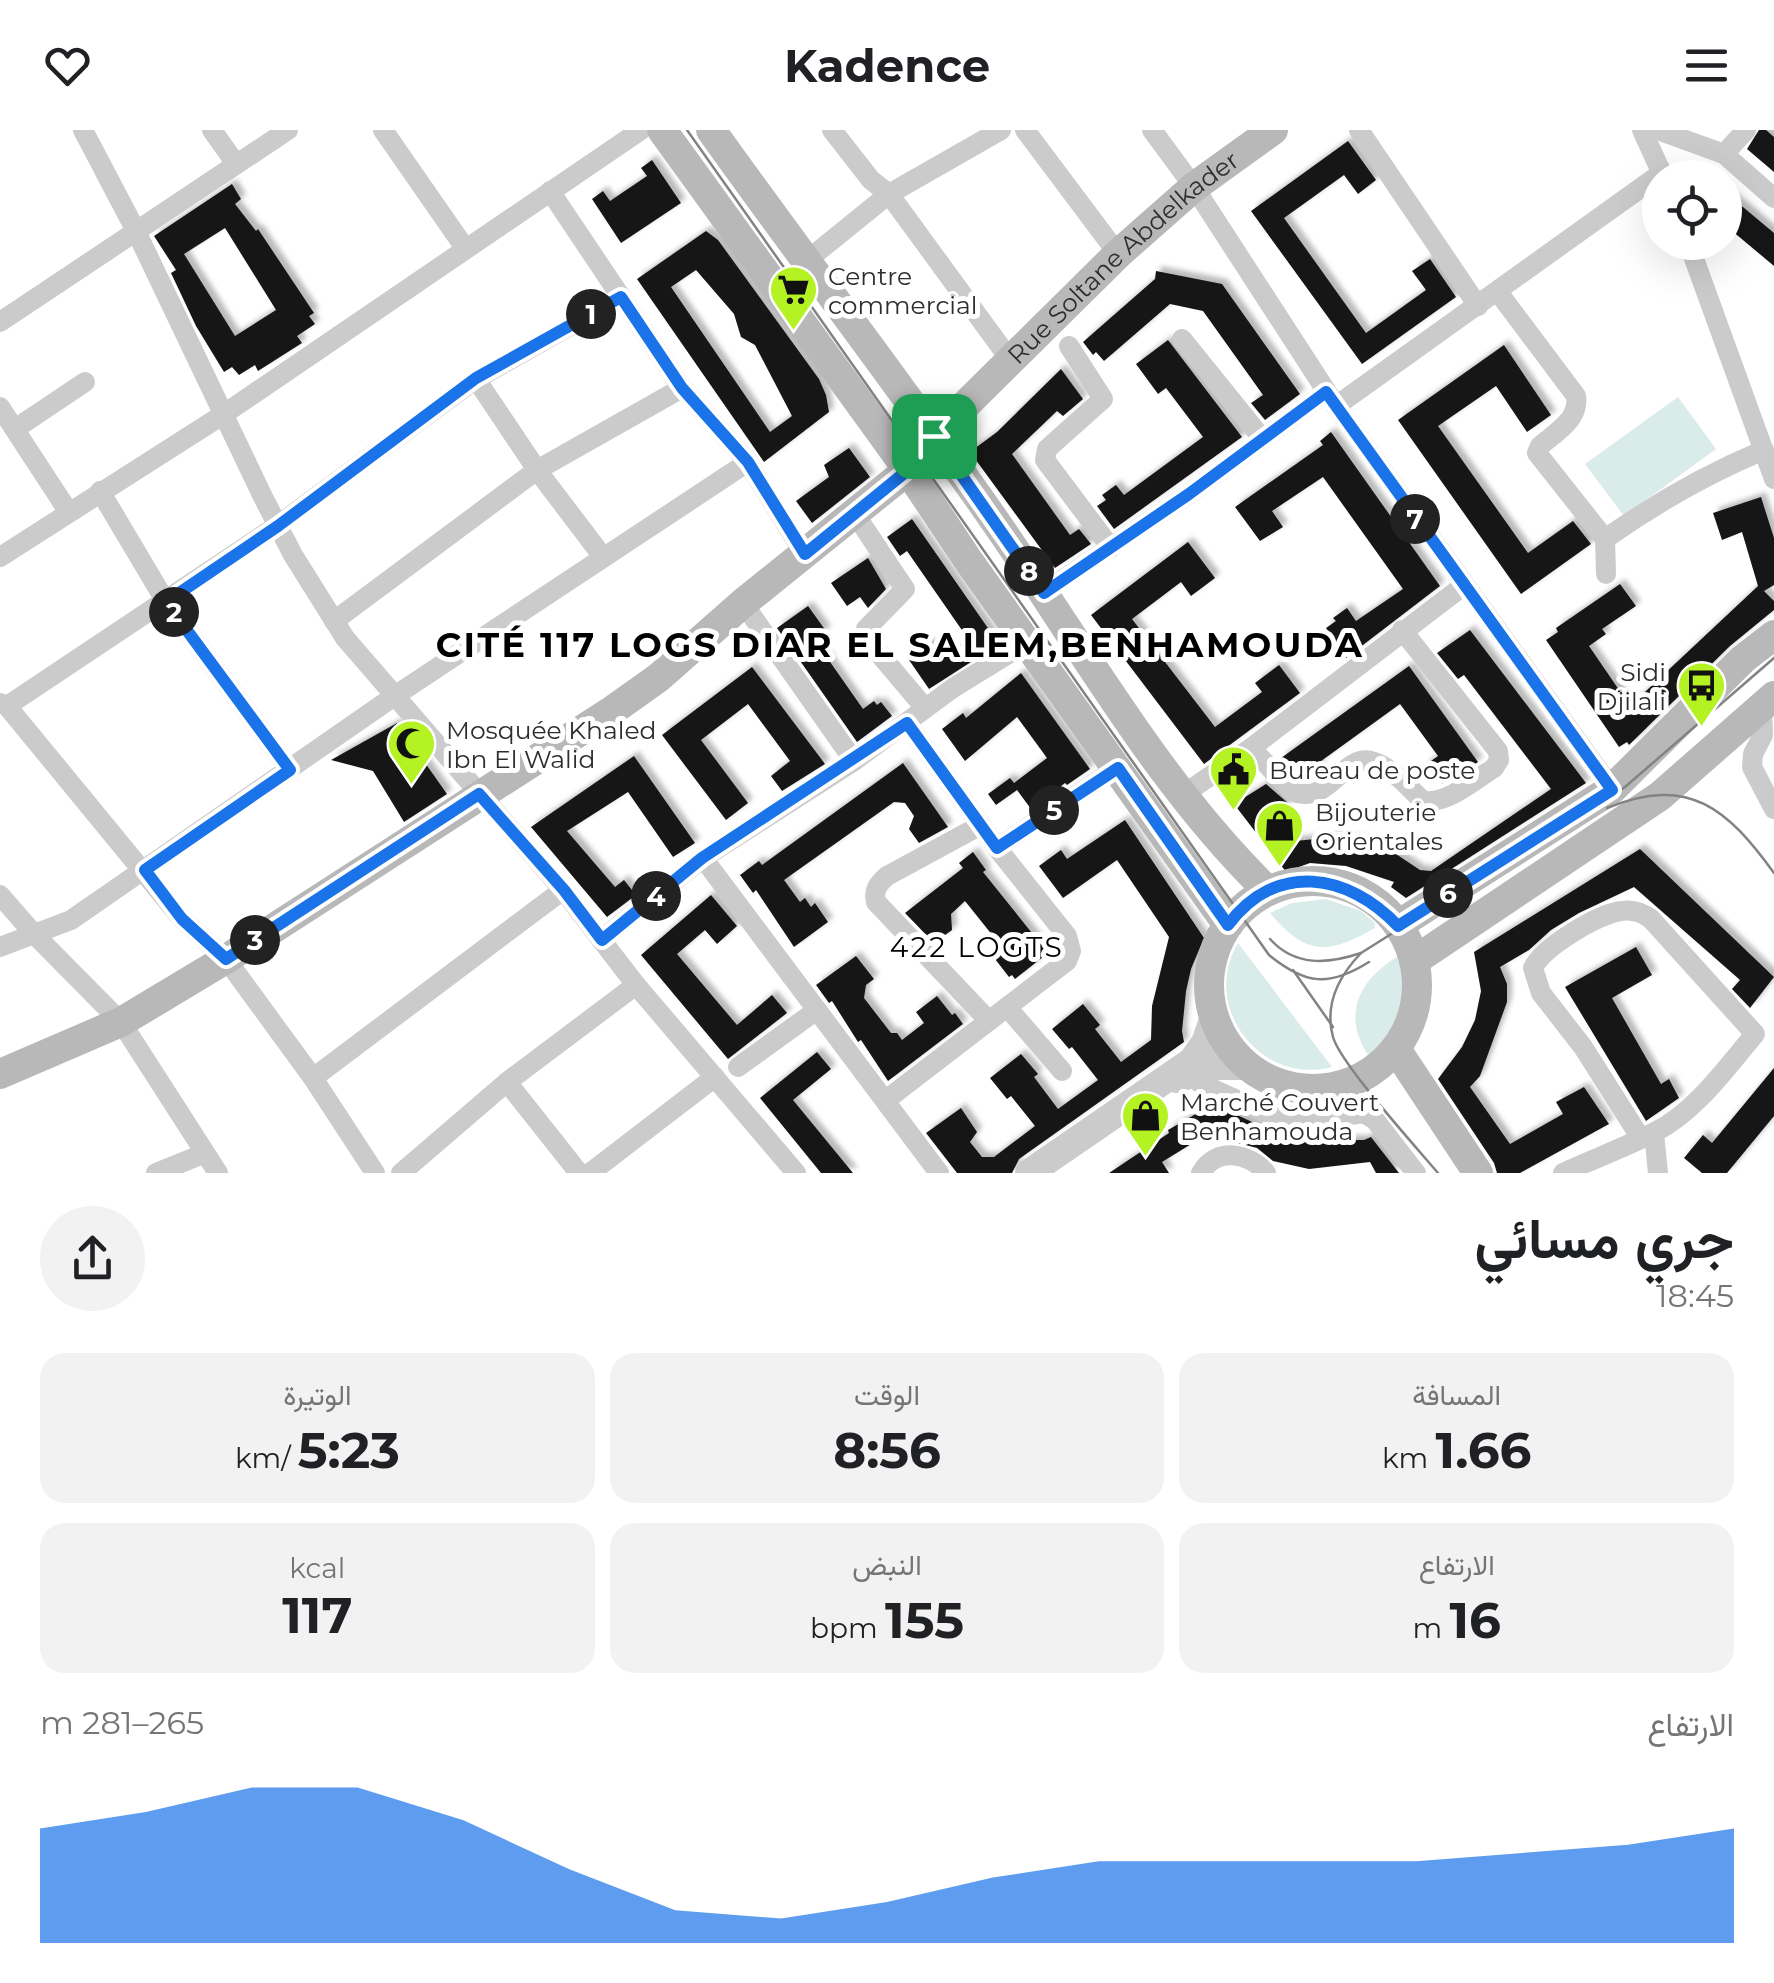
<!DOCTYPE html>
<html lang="ar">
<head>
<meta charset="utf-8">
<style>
	:root { --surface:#fff; --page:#f2f2f2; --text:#202124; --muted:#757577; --accent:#1a73e8 }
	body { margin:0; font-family:Montserrat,Vazirmatn,sans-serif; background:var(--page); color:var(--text); direction:rtl; height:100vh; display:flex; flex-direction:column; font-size:38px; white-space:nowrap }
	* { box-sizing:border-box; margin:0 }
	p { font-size:32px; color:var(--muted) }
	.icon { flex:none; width:55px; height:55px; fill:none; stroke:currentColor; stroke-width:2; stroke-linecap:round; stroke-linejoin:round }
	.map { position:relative; height:1043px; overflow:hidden; direction:ltr }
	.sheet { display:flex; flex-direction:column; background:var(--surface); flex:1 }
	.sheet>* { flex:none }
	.controls { position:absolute; left:1642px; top:30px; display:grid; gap:20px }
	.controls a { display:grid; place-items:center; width:100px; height:100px; border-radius:50%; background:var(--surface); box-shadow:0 10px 40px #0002; font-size:50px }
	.pin { position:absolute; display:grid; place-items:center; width:85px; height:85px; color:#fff; margin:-42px; border-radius:20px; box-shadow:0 5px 15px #0006 }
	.km { position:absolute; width:50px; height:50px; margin:-25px; border-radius:50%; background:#222; color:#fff; font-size:28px; line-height:50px; text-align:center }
	.round { display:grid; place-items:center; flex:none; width:105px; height:105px; border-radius:52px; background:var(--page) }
	.headline { display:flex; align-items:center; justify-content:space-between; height:170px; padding:0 40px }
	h1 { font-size:55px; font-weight:700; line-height:75px }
	.stats { display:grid; grid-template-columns:repeat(3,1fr); gap:15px; height:170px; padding:10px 40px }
	.stats div { display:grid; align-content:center; border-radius:25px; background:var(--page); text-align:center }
	.stats b { font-size:50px; font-weight:700 }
	.stats small { font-size:28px; font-weight:400 }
	.stats p { font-size:28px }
	.chart { height:280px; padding:20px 40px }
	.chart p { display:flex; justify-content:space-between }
	.chart svg { width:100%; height:180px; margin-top:10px; fill:var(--accent); opacity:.7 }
	header { display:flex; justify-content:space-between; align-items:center; height:130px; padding:0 40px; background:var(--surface); font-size:45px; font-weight:700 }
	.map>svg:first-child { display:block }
	.green { fill:#daecea }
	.building { fill:#151515; fill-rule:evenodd; filter:url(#shadow) }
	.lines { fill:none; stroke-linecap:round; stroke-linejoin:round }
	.minor { stroke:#cbcbcb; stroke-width:20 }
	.tertiary { stroke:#cbcbcb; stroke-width:28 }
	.secondary { stroke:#b8b8b8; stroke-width:30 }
	.tram { stroke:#838383; stroke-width:2.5 }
	.route-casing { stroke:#fff; stroke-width:20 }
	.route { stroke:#1a73e8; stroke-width:12 }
	.labels { text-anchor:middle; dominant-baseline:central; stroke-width:10; stroke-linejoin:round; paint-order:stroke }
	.street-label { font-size:25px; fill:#2e2e2e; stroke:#fff }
	.poi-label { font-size:25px; fill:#2e2e2e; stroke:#fff; text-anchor:start }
	.neighbourhood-label { font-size:28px; letter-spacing:2.5px; fill:#000; stroke:#fff }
	.district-label { font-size:35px; font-weight:bold; letter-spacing:2.5px; fill:#000; stroke:#fff }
</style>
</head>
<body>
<header><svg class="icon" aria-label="menu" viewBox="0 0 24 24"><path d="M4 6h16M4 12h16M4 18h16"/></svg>Kadence<svg class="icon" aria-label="heart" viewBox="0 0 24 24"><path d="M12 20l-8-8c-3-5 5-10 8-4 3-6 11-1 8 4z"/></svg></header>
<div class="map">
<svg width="1774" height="1043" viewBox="0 0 1774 1043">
	<defs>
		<filter id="shadow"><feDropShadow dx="5" dy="-5" stdDeviation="2.5" flood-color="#0004"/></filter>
	</defs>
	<rect width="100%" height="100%" fill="#fff"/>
	<g class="green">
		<path d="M 1678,267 L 1716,319 L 1624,386 L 1585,334 Z"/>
		<path d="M 1326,769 L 1361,781 L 1375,793 L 1375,798 C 1328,825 1306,826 1270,783 L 1292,773 Z"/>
		<path d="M 1238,813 L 1332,937 C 1260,956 1200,876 1238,813 Z"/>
		<path d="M 1400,825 C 1410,866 1396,897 1370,928 C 1340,885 1359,849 1400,825 Z"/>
	</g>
	<g class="building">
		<path d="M 1759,0 L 1766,0 L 1774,7 L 1774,42 L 1747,19 Z"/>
		<path d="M 1348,11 L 1376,50 L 1358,64 L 1344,45 L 1284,88 L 1366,203 L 1426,160 L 1412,141 L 1430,129 L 1456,167 L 1362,234 L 1251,81 Z"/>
		<path d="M 652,30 L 681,73 L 621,113 L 592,69 L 603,61 L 610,71 L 647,46 L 641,38 Z"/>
		<path d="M 232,54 L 241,69 L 235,74 L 256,101 L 258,99 L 314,183 L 309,186 L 315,194 L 297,206 L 302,213 L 258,241 L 255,235 L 239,245 L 232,237 L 224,242 L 196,196 L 171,143 L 176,140 L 154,106 ZM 225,98 L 276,180 L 235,206 L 184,124 Z"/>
		<path d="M 1725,62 L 1774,103 L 1774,136 L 1725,95 Z"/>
		<path d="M 706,101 L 718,110 L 819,249 L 826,265 L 829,282 L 764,332 L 637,149 ZM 696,140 L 734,184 L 741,207 L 755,215 L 792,286 L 770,302 L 671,157 Z"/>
		<path d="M 1156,141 L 1222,154 L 1300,264 L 1265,290 L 1251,273 L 1263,265 L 1203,181 L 1170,174 L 1104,231 L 1096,222 L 1093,225 L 1083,212 L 1155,149 Z"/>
		<path d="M 1168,210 L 1242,307 L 1114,399 L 1097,376 L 1106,370 L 1102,365 L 1116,355 L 1124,365 L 1203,307 L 1166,258 L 1158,264 L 1136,234 Z"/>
		<path d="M 1504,215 L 1551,285 L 1527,302 L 1496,256 L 1438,296 L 1528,423 L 1573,391 L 1591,414 L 1521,464 L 1398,290 Z"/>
		<path d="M 1061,239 L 1083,269 L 1063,286 L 1057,281 L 1012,324 L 1070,405 L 1079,399 L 1091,414 L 1055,438 L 970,322 L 997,302 Z"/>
		<path d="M 1331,302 L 1440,456 L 1346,528 L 1326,498 L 1336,491 L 1333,488 L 1347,478 L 1356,491 L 1403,459 L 1323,347 L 1272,381 L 1283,397 L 1260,411 L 1235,377 L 1323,315 L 1320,311 Z"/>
		<path d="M 849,318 L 870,347 L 812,393 L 796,371 L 829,347 L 824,335 Z"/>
		<path d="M 1761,367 L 1774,408 L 1774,455 L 1764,461 L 1774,471 L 1774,480 L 1730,516 L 1629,615 L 1627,612 L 1619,617 L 1546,510 L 1558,502 L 1556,498 L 1620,454 L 1636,476 L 1602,499 L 1606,504 L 1589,516 L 1630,576 L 1758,456 L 1742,402 L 1722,410 L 1713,383 Z"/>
		<path d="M 912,389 L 999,514 L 929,559 L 907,527 L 928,512 L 938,526 L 956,522 L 966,506 L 907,421 L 900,426 L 887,407 Z"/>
		<path d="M 1188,412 L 1215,448 L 1191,466 L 1181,452 L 1132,489 L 1215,597 L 1262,562 L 1255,553 L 1279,535 L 1300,563 L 1204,634 L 1091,485 Z"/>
		<path d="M 868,428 L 886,459 L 868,478 L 860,467 L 847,476 L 831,453 Z"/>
		<path d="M 808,476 L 826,501 L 814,509 L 863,579 L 874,571 L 877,575 L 881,572 L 892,586 L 857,612 L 777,498 Z"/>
		<path d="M 1470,500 L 1586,653 L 1406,768 L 1391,757 L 1394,752 L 1346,736 L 1310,733 L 1296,738 L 1293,751 L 1234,674 L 1266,654 L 1289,674 L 1277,684 L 1295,711 L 1336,707 L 1381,714 L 1420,740 L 1431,741 L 1551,659 L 1464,545 L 1458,549 L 1437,523 Z"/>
		<path d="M 1409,536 L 1478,632 L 1445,653 L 1442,654 L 1439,649 L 1435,651 L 1424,636 L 1438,626 L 1400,574 L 1317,634 L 1322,642 L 1311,649 L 1299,649 L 1284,633 L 1281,628 Z"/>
		<path d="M 752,537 L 825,634 L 782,661 L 771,646 L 790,631 L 748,574 L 701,610 L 748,673 L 726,690 L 662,605 Z"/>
		<path d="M 1021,543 L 1090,639 L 1067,655 L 1065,653 L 1031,679 L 1017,660 L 996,675 L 988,664 L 1010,648 L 1014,653 L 1047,628 L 1017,587 L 965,631 L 942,599 L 963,583 L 966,588 Z"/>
		<path d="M 397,593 L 447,664 L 404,692 L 373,641 L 331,630 Z"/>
		<path d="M 634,626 L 695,713 L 673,727 L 628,662 L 567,701 L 615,757 L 624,750 L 636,765 L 607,787 L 531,697 Z"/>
		<path d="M 903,633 L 948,697 L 919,713 L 909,699 L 914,686 L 905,673 L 894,672 L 784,750 L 800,772 L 805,768 L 811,777 L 815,773 L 828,792 L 794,817 L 756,760 L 753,763 L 740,745 L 759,731 L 762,735 Z"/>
		<path d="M 1125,690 L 1204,808 L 1191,839 L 1186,861 L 1182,901 L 1184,912 L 1019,1029 L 1012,1043 L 957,1043 L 926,1003 L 961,978 L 977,1002 L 970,1012 L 982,1027 L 994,1027 L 1035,996 L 1011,966 L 1007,969 L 990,948 L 1021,924 L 1038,944 L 1034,947 L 1058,979 L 1098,950 L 1072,917 L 1069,919 L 1052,899 L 1083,874 L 1100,895 L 1095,899 L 1121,932 L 1151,910 L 1152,876 L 1169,807 L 1117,730 L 1063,768 L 1039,736 L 1061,720 L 1067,729 Z"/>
		<path d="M 1640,719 L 1774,847 L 1750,878 L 1732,859 L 1740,850 L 1634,757 L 1579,783 L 1551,800 L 1529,820 L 1500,837 L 1507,854 L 1507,872 L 1480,946 L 1470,957 L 1510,1014 L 1563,984 L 1556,972 L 1584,957 L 1609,994 L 1520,1043 L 1497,1043 L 1494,1033 L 1438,949 L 1462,917 L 1475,890 L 1481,861 L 1474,822 Z"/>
		<path d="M 973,722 L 986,740 L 983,742 L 1048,823 L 1015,849 L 1012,845 L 1009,847 L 995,829 L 1005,821 L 965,771 L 951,784 L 952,800 L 934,813 L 905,783 L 963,738 L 959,733 Z"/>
		<path d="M 711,765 L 737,796 L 717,814 L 705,800 L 677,824 L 737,895 L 772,865 L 787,883 L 728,929 L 641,825 Z"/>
		<path d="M 1636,817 L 1652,845 L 1612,868 L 1661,954 L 1669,949 L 1679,968 L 1646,991 L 1565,857 Z"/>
		<path d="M 856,826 L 874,849 L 866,855 L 864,868 L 891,903 L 897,903 L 902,910 L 924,893 L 916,882 L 937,866 L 952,885 L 955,883 L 963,894 L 888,951 L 861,910 L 858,912 L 832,871 L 829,873 L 816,855 Z"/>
		<path d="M 817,922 L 831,939 L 793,970 L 853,1043 L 821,1043 L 760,968 Z"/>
		<path d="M 1774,938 L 1774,986 L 1727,1043 L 1702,1043 L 1684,1028 L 1703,1005 L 1712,1013 Z"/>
		<path d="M 1213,974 L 1274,1002 L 1309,1010 L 1364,1010 L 1371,1007 L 1399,1043 L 1376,1043 L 1370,1032 L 1309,1039 L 1273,1031 L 1257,1018 L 1234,1012 L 1214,1000 L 1162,1032 L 1169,1043 L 1109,1043 L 1169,1003 L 1168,1000 Z"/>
	</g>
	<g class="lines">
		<g class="minor">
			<path d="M 83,0 L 136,101 L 262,365 L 293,425 L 345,508 L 563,760 L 636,855 L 796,1043"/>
			<path d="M 212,0 L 236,34"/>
			<path d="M 383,0 L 465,118"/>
			<path d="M 832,0 L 871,50 L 889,64 L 1011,231"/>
			<path d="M 1025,0 L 1118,124"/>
			<path d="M 1152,0 L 1194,57 L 1336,276 L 1612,659"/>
			<path d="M 1359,0 L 1478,176"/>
			<path d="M 1642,0 L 1664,48"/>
			<path d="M 1658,0 L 1724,24 L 1774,68"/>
			<path d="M 1724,24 L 1746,0"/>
			<path d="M 550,61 L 682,258 L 748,332 L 805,425"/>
			<path d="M 1688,112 L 1774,349"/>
			<path d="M 805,132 L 889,64 L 1001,0"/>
			<path d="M 1498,162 L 1576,266 C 1580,289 1556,302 1540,316 L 1537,323 L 1605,409"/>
			<path d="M 0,192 L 288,0"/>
			<path d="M 1182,209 L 1261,307"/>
			<path d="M 1069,216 L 1103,269 L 1047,319 L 1045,330 L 1111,418"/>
			<path d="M 476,249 L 537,340 L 603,427"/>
			<path d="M 1336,276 L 1663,42"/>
			<path d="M 0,277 L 68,381"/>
			<path d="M 15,299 L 85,252"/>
			<path d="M 100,361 L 166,472 L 290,640"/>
			<path d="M 855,384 L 905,459 L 866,499 L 865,507 L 925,578"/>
			<path d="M 0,427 L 224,284 L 641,0"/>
			<path d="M 1606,444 L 1605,409 C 1656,373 1706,344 1764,320"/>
			<path d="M 1043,463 L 1189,364 L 1326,262"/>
			<path d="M 743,473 L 854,631"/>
			<path d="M 334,491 L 537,340 L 682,258"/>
			<path d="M 0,573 L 7,576 L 182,789 L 226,829 L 313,948 L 375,1043"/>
			<path d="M 7,576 L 278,395 L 476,249 L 621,167"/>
			<path d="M 1762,577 L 1763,605 L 1753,624 L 1752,637 L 1774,679"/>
			<path d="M 1251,618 L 1292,661 C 1329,677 1342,624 1371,631 C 1390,635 1409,658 1423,671 C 1448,674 1474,650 1494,638 L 1499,630 L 1498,621 L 1402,500"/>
			<path d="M 1184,664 L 1251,618 L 1463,456"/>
			<path d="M 981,695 L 887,746 C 878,754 873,760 876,772 L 989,891"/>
			<path d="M 997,718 L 1117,638"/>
			<path d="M 703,728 L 939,1043"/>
			<path d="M 0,765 L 34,804 L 121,892 L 218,1043"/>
			<path d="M 601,810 L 703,728 L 854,631 L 953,558 L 1026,513"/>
			<path d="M 0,817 L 71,790 L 396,565 L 748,332"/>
			<path d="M 1007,877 L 1062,941"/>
			<path d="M 738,937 L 817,880"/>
			<path d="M 1193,944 L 1200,953 L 1266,983 L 1302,992 L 1364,983 L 1375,990 L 1416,1043"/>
			<path d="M 313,948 L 563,760"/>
			<path d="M 507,952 L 579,1043"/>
			<path d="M 886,970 L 1067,831 L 1071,821 L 1067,806 L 997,718 L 907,593"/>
			<path d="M 1654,1003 L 1658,1043"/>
			<path d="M 156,1043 L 203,1024"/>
			<path d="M 401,1043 L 507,952 L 636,855"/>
			<path d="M 590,1043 L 715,947"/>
			<path d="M 1201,1043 C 1216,1016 1250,1023 1266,1043"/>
			<path d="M 1563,1043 C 1593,1029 1626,1017 1655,1002 C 1696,981 1726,938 1755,904 L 1651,789 C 1642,782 1633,779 1621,781 C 1598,784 1543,817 1533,838 L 1541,863 L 1583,917 L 1640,1007"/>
		</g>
		<g class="tertiary">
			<path d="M 1177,949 L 1216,936 L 1247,936"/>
			<path d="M 1029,1043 L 1192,931 L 1205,913 L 1214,887"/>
		</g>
		<g class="secondary">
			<path d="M 662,0 L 908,340 L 970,433 L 1228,795"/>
			<path d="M 711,0 C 805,132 905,261 997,394 C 1083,518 1159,655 1268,761"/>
			<circle cx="1313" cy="855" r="104"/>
			<path d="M 1398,795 L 1612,659 L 1743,529 L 1774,505"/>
			<path d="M 1414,831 L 1660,666 L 1774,566"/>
			<path d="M 1396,919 L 1478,1043"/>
			<path id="s1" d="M 0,944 L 121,892 L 226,829 L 613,580 L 658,548 L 743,473 L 908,340 L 934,306 L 1118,124 L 1194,57 L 1273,0"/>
		</g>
		<g class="tram">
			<path d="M 687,0 L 1269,825 C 1306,855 1329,857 1369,832"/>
			<path d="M 1607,678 C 1690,644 1728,680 1774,743"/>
			<path d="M 1270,809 C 1295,837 1328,834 1361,823"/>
			<path d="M 1293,840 L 1333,897"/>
			<path d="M 1438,1043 C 1416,1017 1340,933 1333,907 C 1324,874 1339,846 1361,823 L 1625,657 L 1774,528"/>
		</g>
	</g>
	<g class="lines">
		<defs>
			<path id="route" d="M 621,167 L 682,258 L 748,332 L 805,424 L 908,340 L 934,306 L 1044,463 L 1189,364 L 1326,262 L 1612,660 L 1398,796 C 1348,743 1276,731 1228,795 L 1118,638 L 997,718 L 907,593 L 702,728 L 602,810 L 564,760 L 479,664 L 226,829 L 182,789 L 145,740 L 290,640 L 166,472 L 278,396 L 476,248 Z"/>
		</defs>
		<use href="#route" class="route-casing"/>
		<use href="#route" class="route"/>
	</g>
	<defs>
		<symbol id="supermarket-pin" viewBox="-11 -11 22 30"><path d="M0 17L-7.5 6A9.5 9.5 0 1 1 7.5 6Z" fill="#b4f223" stroke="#fff"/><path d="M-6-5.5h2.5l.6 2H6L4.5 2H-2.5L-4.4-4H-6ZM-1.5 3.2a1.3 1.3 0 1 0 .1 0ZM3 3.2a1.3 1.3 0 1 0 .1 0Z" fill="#111"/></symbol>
		<symbol id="bus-pin" viewBox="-11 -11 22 30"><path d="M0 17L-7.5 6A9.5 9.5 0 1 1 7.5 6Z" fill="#b4f223" stroke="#fff"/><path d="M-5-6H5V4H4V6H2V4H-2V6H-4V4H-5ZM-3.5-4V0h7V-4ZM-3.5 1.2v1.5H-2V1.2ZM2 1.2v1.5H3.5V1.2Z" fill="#111"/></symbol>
		<symbol id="mosque-pin" viewBox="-11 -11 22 30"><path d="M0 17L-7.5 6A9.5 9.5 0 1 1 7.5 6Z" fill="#b4f223" stroke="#fff"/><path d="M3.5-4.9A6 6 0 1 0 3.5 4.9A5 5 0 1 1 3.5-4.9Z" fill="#111"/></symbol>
		<symbol id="civic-pin" viewBox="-11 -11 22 30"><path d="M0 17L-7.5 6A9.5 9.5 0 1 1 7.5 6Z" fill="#b4f223" stroke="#fff"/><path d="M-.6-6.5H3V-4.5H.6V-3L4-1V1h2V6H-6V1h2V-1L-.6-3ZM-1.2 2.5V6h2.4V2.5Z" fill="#111"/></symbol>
		<symbol id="shop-pin" viewBox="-11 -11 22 30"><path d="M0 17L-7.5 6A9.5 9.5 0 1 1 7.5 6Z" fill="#b4f223" stroke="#fff"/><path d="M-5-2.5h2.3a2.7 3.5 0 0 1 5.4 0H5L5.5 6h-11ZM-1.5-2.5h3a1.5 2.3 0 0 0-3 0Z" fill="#111"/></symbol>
	</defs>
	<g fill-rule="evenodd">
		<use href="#supermarket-pin" x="766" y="132" width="55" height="75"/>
		<use href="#bus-pin" x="1674" y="528" width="55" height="75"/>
		<use href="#mosque-pin" x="384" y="586" width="55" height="75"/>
		<use href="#civic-pin" x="1206" y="612" width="55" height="75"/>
		<use href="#shop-pin" x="1252" y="668" width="55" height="75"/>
		<use href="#shop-pin" x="1118" y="958" width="55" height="75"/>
	</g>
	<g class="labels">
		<g class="street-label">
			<text stroke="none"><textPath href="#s1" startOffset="1398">Rue Soltane Abdelkader</textPath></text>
		</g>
		<g class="poi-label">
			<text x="828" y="146">Centre<tspan x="828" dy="29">commercial</tspan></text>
			<text x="1666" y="542" text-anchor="end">Sidi<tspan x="1666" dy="29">Djilali</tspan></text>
			<text x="446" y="600">Mosquée Khaled<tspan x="446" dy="29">Ibn El Walid</tspan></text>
			<text x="1269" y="640">Bureau de poste</text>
			<text x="1315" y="682">Bijouterie<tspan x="1315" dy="29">Orientales</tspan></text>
			<text x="1180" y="972">Marché Couvert<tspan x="1180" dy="29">Benhamouda</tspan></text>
		</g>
		<g class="neighbourhood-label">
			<text x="977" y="817">422 LOGTS</text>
		</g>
		<g class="district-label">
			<text x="900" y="514">CITÉ 117 LOGS DIAR EL SALEM,BENHAMOUDA</text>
		</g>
	</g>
</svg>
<div class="controls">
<a><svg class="icon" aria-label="locate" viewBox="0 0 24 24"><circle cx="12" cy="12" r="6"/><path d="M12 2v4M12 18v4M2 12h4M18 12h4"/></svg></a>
</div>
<div class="pin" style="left:934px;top:306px;background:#1e9e55"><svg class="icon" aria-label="arrive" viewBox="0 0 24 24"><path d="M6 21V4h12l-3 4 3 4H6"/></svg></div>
<b class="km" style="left:591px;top:184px">1</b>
<b class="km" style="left:174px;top:482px">2</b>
<b class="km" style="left:255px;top:810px">3</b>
<b class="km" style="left:656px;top:766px">4</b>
<b class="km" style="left:1054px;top:680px">5</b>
<b class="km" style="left:1448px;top:763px">6</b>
<b class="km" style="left:1415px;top:389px">7</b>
<b class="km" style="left:1029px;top:441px">8</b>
</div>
<section class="sheet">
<div class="headline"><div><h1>جري مسائي</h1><p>18:45</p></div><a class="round"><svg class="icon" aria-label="share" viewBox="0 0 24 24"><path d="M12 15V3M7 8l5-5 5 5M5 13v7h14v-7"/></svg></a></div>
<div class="stats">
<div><p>المسافة</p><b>1.66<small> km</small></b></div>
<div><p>الوقت</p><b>8:56</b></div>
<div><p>الوتيرة</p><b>5:23<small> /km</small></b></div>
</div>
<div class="stats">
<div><p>الارتفاع</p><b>16<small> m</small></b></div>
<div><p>النبض</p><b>155<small> bpm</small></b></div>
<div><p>kcal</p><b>117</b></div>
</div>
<div class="chart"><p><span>الارتفاع</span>265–281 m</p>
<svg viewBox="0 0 160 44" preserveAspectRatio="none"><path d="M0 44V16L10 12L20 6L30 6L40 14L50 26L60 36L70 38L80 34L90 28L100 24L110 24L120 24L130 24L140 22L150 20L160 16V44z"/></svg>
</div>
</section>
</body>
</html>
